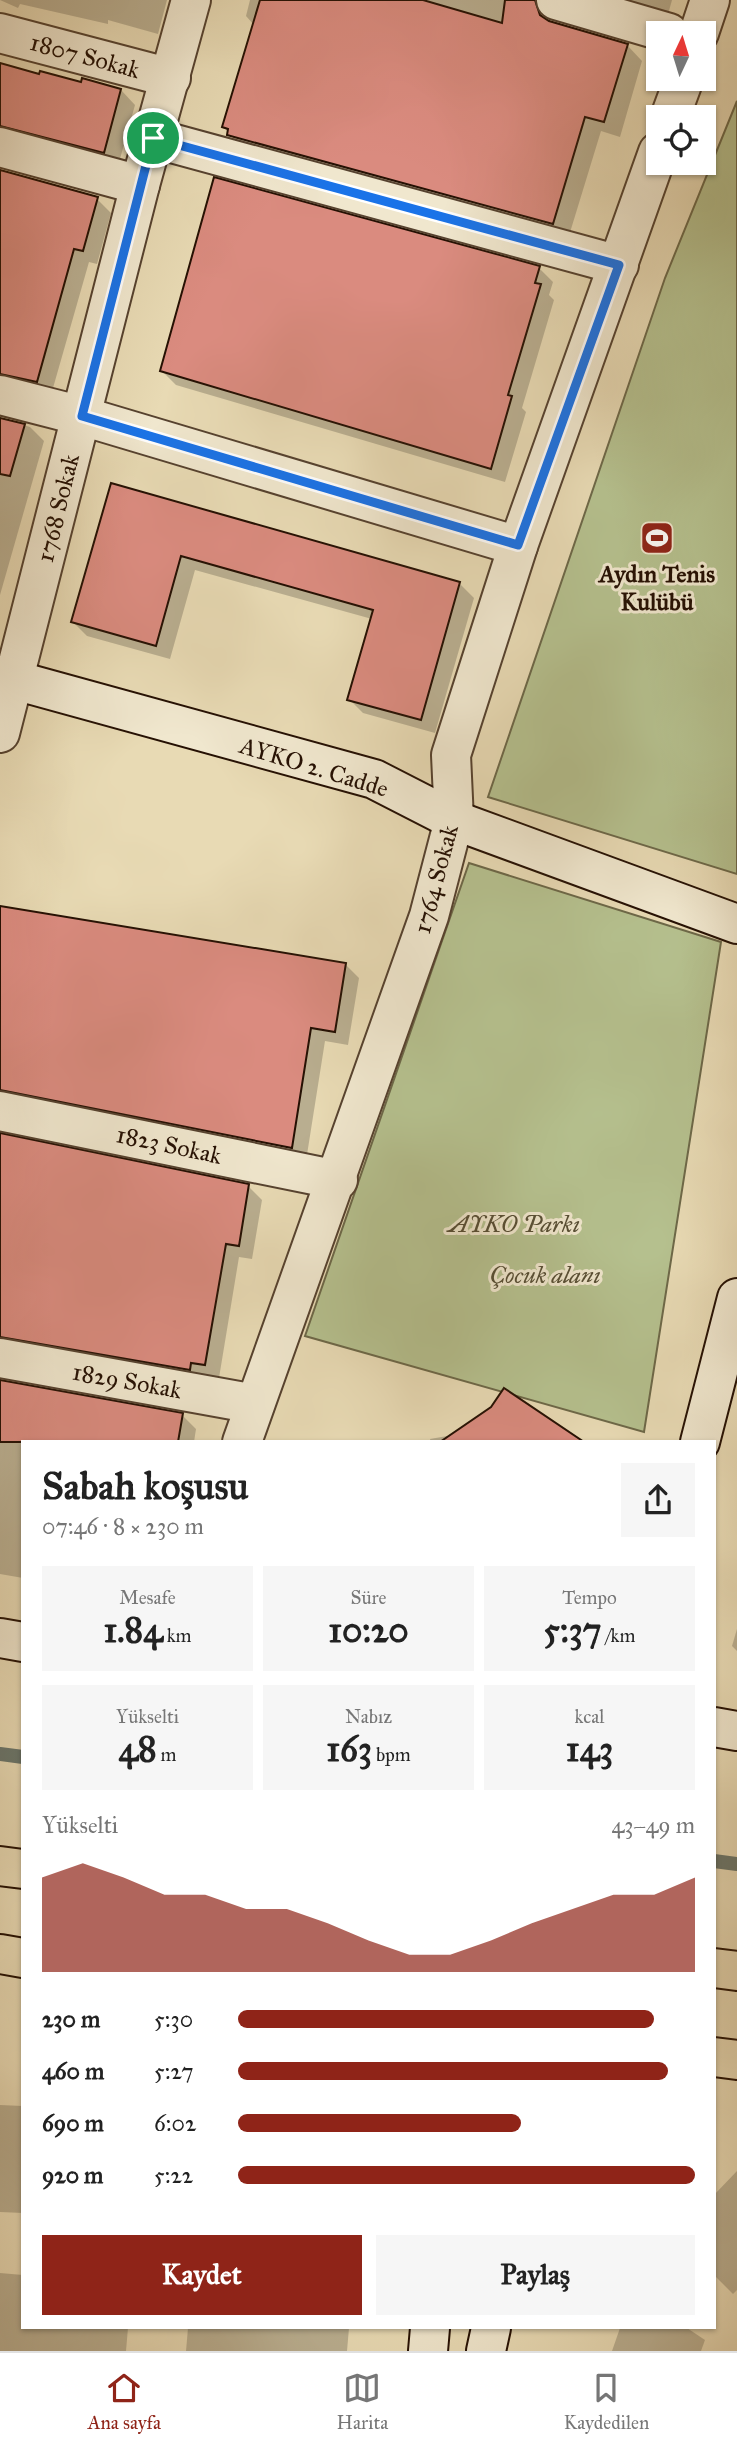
<!DOCTYPE html>
<html lang="tr">
<head>
<meta charset="utf-8">
<style>
	:root { --surface:#fff; --page:#f6f6f6; --text:#222; --muted:#767676; --line:#e0e0e0; --accent:#8f2418 }
	body { margin:0; font-family:"IM FELL Great Primer",serif; background:var(--page); color:var(--text); height:100vh; display:flex; flex-direction:column; font-size:26px; white-space:nowrap }
	* { box-sizing:border-box; margin:0 }
	p { font-size:23px; color:var(--muted) }
	.icon { flex:none; width:38px; height:38px; fill:none; stroke:currentColor; stroke-width:2; stroke-linecap:round; stroke-linejoin:round }
	.map { position:relative; flex:1; overflow:hidden }
	.sheet { position:absolute; left:21px; top:1440px; width:695px; height:889px; display:flex; flex-direction:column; background:var(--surface); border-radius:0px; box-shadow:0 2px 5px #0004 }
	.sheet>* { flex:none }
	.needle { width:46px; rotate:4deg }
	.buttons { position:absolute; left:646px; top:21px; display:grid; gap:14px }
	.buttons a { display:grid; place-items:center; width:70px; height:70px; border-radius:0px; background:var(--surface); box-shadow:0 2px 5px #0004; font-size:35px }
	.pin { position:absolute; display:grid; place-items:center; width:60px; height:60px; color:#fff; margin:-30px; border:4px solid #fff; border-radius:50%; box-shadow:0 2px 7px #0007 }
	.round { display:grid; place-items:center; flex:none; width:74px; height:74px; border-radius:0px; background:var(--page) }
	.summary { display:flex; align-items:center; justify-content:space-between; height:119px; padding:0 21px }
	h1 { font-size:38px; font-weight:800; line-height:52px }
	.stats { display:grid; grid-template-columns:repeat(3,1fr); gap:10px; height:119px; padding:7px 21px }
	.stats div { display:grid; align-content:center; border-radius:0px; background:var(--page); text-align:center }
	.stats b { font-size:35px; font-weight:800 }
	.stats small { font-size:19px; font-weight:400 }
	.stats p { font-size:19px }
	.chart { height:196px; padding:14px 21px }
	.chart p { display:flex; justify-content:space-between }
	.chart svg { width:100%; height:126px; margin-top:7px; fill:var(--accent); opacity:.7 }
	.action { display:flex; gap:14px; margin-top:auto; padding:14px 21px }
	.action a { flex:1; height:80px; border-radius:0px; background:var(--accent); color:#fff; font-size:28px; font-weight:800; line-height:80px; text-align:center }
	.action a+a { background:var(--page); color:var(--text) }
	ul { padding:0 21px; list-style:none; font-size:23px }
	li { display:grid; grid-template-columns:112px 84px 1fr; align-items:center; height:52px }
	li i { height:18px; border-radius:9px; background:var(--accent) }
	.menu { display:flex; justify-content:space-around; align-items:center; height:98px; border-top:2px solid var(--line); background:var(--surface); font-size:19px; color:var(--muted) }
	.menu a { display:grid; justify-items:center; gap:4px }
	.menu .current { color:var(--accent) }
	.map>svg:first-child { display:block }
	.green { fill:#b5c08e; stroke:#6d6848; stroke-width:2 }
	.shadow { fill:#0003 }
	.lines { fill:none; stroke-linecap:round; stroke-linejoin:round }
	.stream { stroke:#6a766c; stroke-width:14 }
	.building { fill:#da8b7f; stroke:#251003; stroke-width:2 }
	.street-casing { stroke:#56422f; stroke-width:42 }
	.secondary-casing { stroke:#251003; stroke-width:42 }
	.primary-casing { stroke:#251003; stroke-width:42 }
	.street { stroke:#f0e7ce; stroke-width:38 }
	.secondary { stroke:#f0e7ce; stroke-width:38 }
	.primary { stroke:#e8dab4; stroke-width:38 }
	.route-casing { stroke:#fff; stroke-width:14 }
	.route { stroke:#1a73e8; stroke-width:9 }
	.labels { text-anchor:middle; dominant-baseline:central; stroke-width:6; stroke-linejoin:round; paint-order:stroke }
	.street-label { font-size:24px; fill:#251003; stroke:#f0e7ce }
	.poi-label { font-size:24px; font-weight:bold; fill:#251003; stroke:#f0e7ce }
	.park-label { font-size:24px; font-style:italic; fill:#574e34; stroke:#f0e7ce }
</style>
</head>
<body>
<div class="map">
<svg width="737" height="2351" viewBox="0 0 737 2351">
	<rect width="100%" height="100%" fill="#e8dab4"/>
	<filter id="stains"><feTurbulence type="fractalNoise" baseFrequency=".00286" numOctaves="4"/><feColorMatrix values="0 0 0 0 .2 0 0 0 0 .09 0 0 0 0 .02 0 0 0 .5 -.17"/></filter>
	<radialGradient id="worn" r=".72"><stop offset=".6" stop-color="#630" stop-opacity="0"/><stop offset="1" stop-color="#630" stop-opacity=".3"/></radialGradient>
	<g class="green">
		<path d="M 737,101 L 737,874 L 488,797 L 665,278 Z"/>
		<path d="M 469,863 L 721,942 L 644,1432 L 305,1336 Z"/>
	</g>
	<g class="shadow">
		<path d="M 0,0 L 167,0 L 158,34 L 108,20 L 108,24 L 20,4 L 18,8 Z"/>
		<path d="M 250,0 L 556,0 L 550,9 L 550,23 L 627,45 L 642,61 L 620,137 L 601,131 L 568,239 L 244,151 L 224,127 L 254,25 L 246,16 Z"/>
		<path d="M 601,0 L 672,0 L 667,18 Z"/>
		<path d="M 0,65 L 121,90 L 135,105 L 118,166 L 0,145 Z"/>
		<path d="M 0,171 L 97,199 L 111,213 L 97,264 L 89,262 L 51,395 L 0,393 Z"/>
		<path d="M 539,268 L 553,282 L 549,295 L 554,300 L 522,408 L 526,412 L 505,482 L 176,385 L 162,371 Z"/>
		<path d="M 0,418 L 30,427 L 44,441 L 0,595 Z"/>
		<path d="M 113,485 L 459,583 L 474,598 L 435,733 L 363,713 L 349,699 L 372,619 L 195,570 L 170,659 L 87,636 L 73,622 Z"/>
		<path d="M 0,929 L 345,964 L 359,978 L 348,1045 L 325,1041 L 306,1161 L 0,1109 Z"/>
		<path d="M 0,1135 L 248,1186 L 262,1200 L 252,1259 L 239,1257 L 219,1378 L 0,1356 Z"/>
		<path d="M 0,1382 L 182,1415 L 196,1429 L 194,1442 L 23,1442 L 23,1578 L 0,1574 Z"/>
		<path d="M 453,1435 L 581,1442 L 431,1442 L 430,1439 Z"/>
		<path d="M 737,1629 L 737,1651 L 732,1646 Z"/>
		<path d="M 0,2105 L 23,2106 L 23,2213 L 0,2212 Z"/>
		<path d="M 737,2171 L 737,2290 L 733,2294 L 714,2275 L 714,2195 Z"/>
		<path d="M 0,2273 L 23,2275 L 23,2328 L 128,2328 L 126,2351 L 0,2351 Z"/>
		<path d="M 188,2328 L 349,2328 L 347,2351 L 186,2351 Z"/>
		<path d="M 620,2328 L 687,2328 L 705,2340 L 701,2351 L 612,2351 Z"/>
	</g>
	<g class="lines">
		<g class="stream">
			<path d="M 0,1754 L 23,1757"/>
			<path d="M 714,1861 L 737,1864"/>
		</g>
	</g>
	<g class="building">
		<path d="M 260,0 L 423,0 L 502,23 L 505,0 L 535,0 L 540,15 L 549,21 L 628,44 L 604,122 L 585,117 L 553,224 L 227,135 L 228,129 L 222,127 Z"/>
		<path d="M 0,63 L 39,74 L 40,71 L 81,82 L 82,78 L 121,89 L 104,153 L 0,126 Z"/>
		<path d="M 0,170 L 98,197 L 83,251 L 74,249 L 37,382 L 0,374 Z"/>
		<path d="M 214,177 L 540,266 L 535,283 L 541,284 L 508,395 L 512,396 L 491,469 L 160,371 Z"/>
		<path d="M 0,418 L 25,424 L 10,476 L 0,474 Z"/>
		<path d="M 111,483 L 460,582 L 421,720 L 347,700 L 373,610 L 181,556 L 156,646 L 71,622 Z"/>
		<path d="M 0,906 L 346,963 L 335,1032 L 311,1028 L 292,1148 L 0,1090 Z"/>
		<path d="M 0,1133 L 249,1184 L 239,1246 L 226,1244 L 205,1365 L 191,1363 L 190,1370 L 0,1337 Z"/>
		<path d="M 0,1380 L 183,1413 L 178,1442 L 0,1442 Z"/>
		<path d="M 504,1388 L 584,1442 L 440,1442 L 491,1407 Z"/>
	</g>
	<g class="lines">
		<defs>
			<g id="street">
				<path d="M 556,0 L 669,33"/>
				<path d="M 0,33 L 171,78"/>
				<path d="M 699,33 L 710,0"/>
				<path d="M 670,117 L 684,79"/>
				<path d="M 153,138 L 619,265"/>
				<path d="M 0,147 L 140,185"/>
				<path d="M 0,395 L 82,416 L 518,546"/>
				<path d="M 0,733 L 140,185 L 191,0"/>
				<path d="M 0,1111 L 338,1180"/>
				<path d="M 0,1358 L 255,1404"/>
				<path d="M 242,1442 L 429,916 L 454,820 L 451,755 L 518,546 L 658,152"/>
			</g>
			<g id="secondary">
				<path d="M 0,676 L 374,779 L 454,820 L 737,924"/>
				<path d="M 700,1442 L 737,1298"/>
				<path d="M 0,1638 L 23,1642"/>
				<path d="M 714,1727 L 737,1731"/>
				<path d="M 428,2351 L 430,2328"/>
				<path d="M 486,2351 L 491,2328"/>
			</g>
			<g id="primary">
				<path d="M 0,1866 L 23,1869"/>
				<path d="M 0,1954 L 23,1958"/>
				<path d="M 714,1968 L 737,1971"/>
				<path d="M 714,2057 L 737,2060"/>
			</g>
		</defs>
		<use href="#street" class="street-casing"/>
		<use href="#secondary" class="secondary-casing"/>
		<use href="#primary" class="primary-casing"/>
		<use href="#street" class="street"/>
		<use href="#secondary" class="secondary"/>
		<use href="#primary" class="primary"/>
	</g>
	<g class="lines">
		<defs>
			<path id="route" d="M 153,138 L 619,265 L 518,545 L 82,416 Z"/>
		</defs>
		<use href="#route" class="route-casing"/>
		<use href="#route" class="route"/>
	</g>
	<defs>
		<symbol id="stadium-square" viewBox="-11 -11 22 22"><rect x="-9" y="-9" width="18" height="18" rx="4" fill="#8f2418" stroke="#f0e7ce"/><path d="M0-5a6.5 5 0 1 0 0 10a6.5 5 0 1 0 0-10ZM-3.5-1.8h7v3.6h-7Z" fill="#fff"/></symbol>
	</defs>
	<g fill-rule="evenodd">
		<use href="#stadium-square" x="638" y="519" width="38" height="38"/>
	</g>
	<g class="labels">
		<g class="street-label">
			<text transform="translate(85 56) rotate(15)">1807 Sokak</text>
			<text transform="translate(58 508) rotate(-76)">1768 Sokak</text>
			<text transform="translate(314 767) rotate(17)">AYKO 2. Cadde</text>
			<text transform="translate(436 879) rotate(-75)">1764 Sokak</text>
			<text transform="translate(169 1145) rotate(12)">1823 Sokak</text>
			<text transform="translate(127 1381) rotate(10)">1829 Sokak</text>
		</g>
		<g class="poi-label">
			<text x="657" y="574">Aydın Tenis<tspan x="657" dy="28">Kulübü</tspan></text>
		</g>
		<g class="park-label">
			<text x="514" y="1224">AYKO Parkı</text>
			<text x="545" y="1275">Çocuk alanı</text>
		</g>
	</g>
	<rect width="100%" height="100%" filter="url(#stains)"/>
	<rect width="100%" height="100%" fill="url(#worn)"/>
</svg>
<div class="buttons">
<a><svg class="needle" viewBox="-14 -14 28 28"><path d="M0-13l5 13h-10z" fill="#e53935"/><path d="M0 13l5-13h-10z" fill="#767676"/></svg></a>
<a><svg class="icon" aria-label="locate" viewBox="0 0 24 24"><circle cx="12" cy="12" r="6"/><path d="M12 2v4M12 18v4M2 12h4M18 12h4"/></svg></a>
</div>
<div class="pin" style="left:153px;top:138px;background:#1e9e55"><svg class="icon" aria-label="arrive" viewBox="0 0 24 24"><path d="M6 21V4h12l-3 4 3 4H6"/></svg></div>
<section class="sheet">
<div class="summary"><div><h1>Sabah koşusu</h1><p>07:46 · 8 × 230 m</p></div><a class="round"><svg class="icon" aria-label="share" viewBox="0 0 24 24"><path d="M12 15V3M7 8l5-5 5 5M5 13v7h14v-7"/></svg></a></div>
<div class="stats">
<div><p>Mesafe</p><b>1.84<small> km</small></b></div>
<div><p>Süre</p><b>10:20</b></div>
<div><p>Tempo</p><b>5:37<small> /km</small></b></div>
</div>
<div class="stats">
<div><p>Yükselti</p><b>48<small> m</small></b></div>
<div><p>Nabız</p><b>163<small> bpm</small></b></div>
<div><p>kcal</p><b>143</b></div>
</div>
<div class="chart"><p><span>Yükselti</span>43–49 m</p>
<svg viewBox="0 0 160 44" preserveAspectRatio="none"><path d="M0 44V11L10 6L20 11L30 17L40 17L50 22L60 22L70 27L80 33L90 38L100 38L110 33L120 27L130 22L140 17L150 17L160 11V44z"/></svg>
</div>
<ul>
<li><b>230 m</b>5:30<i style="width:91%"></i></li>
<li><b>460 m</b>5:27<i style="width:94%"></i></li>
<li><b>690 m</b>6:02<i style="width:62%"></i></li>
<li><b>920 m</b>5:22<i style="width:100%"></i></li>
</ul>
<div class="action"><a>Kaydet</a><a>Paylaş</a></div>
</section>
</div>
<nav class="menu">
<a class="current"><svg class="icon" aria-label="home" viewBox="0 0 24 24"><path d="M3 11l9-7 9 7M6 9v11h12V9"/></svg>Ana sayfa</a>
<a><svg class="icon" aria-label="map" viewBox="0 0 24 24"><path d="M3 6l6-2 6 2 6-2v14l-6 2-6-2-6 2zM9 4v14M15 6v14"/></svg>Harita</a>
<a><svg class="icon" aria-label="saved" viewBox="0 0 24 24"><path d="M7 4h10v16l-5-4-5 4z"/></svg>Kaydedilen</a>
</nav>
</body>
</html>
